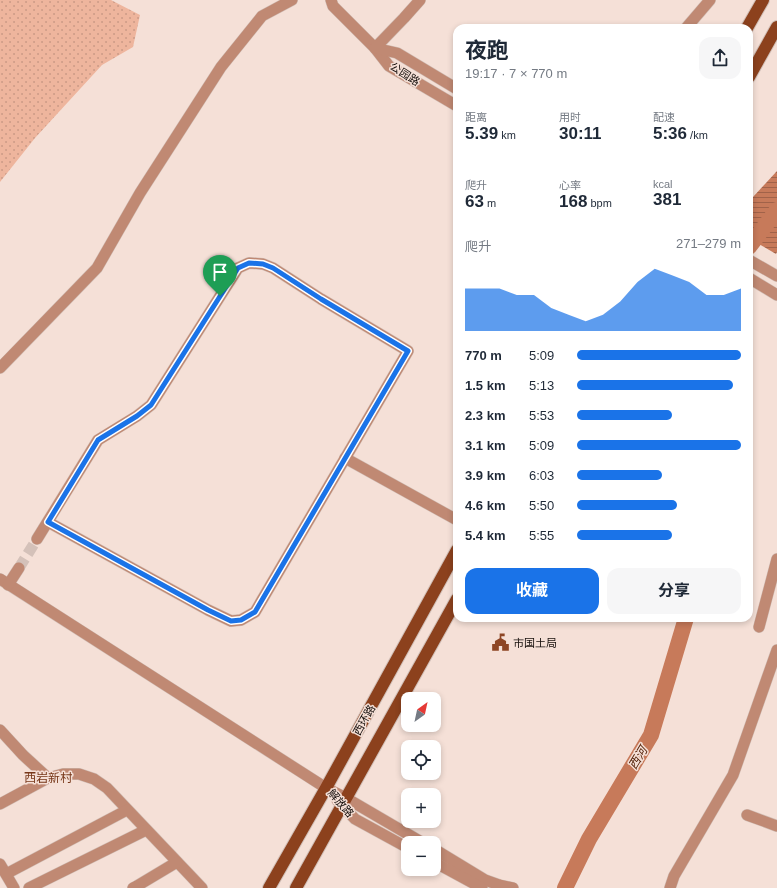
<!DOCTYPE html>
<html lang="zh">
<head>
<meta charset="utf-8">
<style>
	:root { --surface:#fff; --page:#f6f6f7; --text:#1f2937; --muted:#747a83; --accent:#1a73e8 }
	body { margin:0; font-family:Helvetica,"Noto Sans SC",sans-serif; background:var(--page); color:var(--text); height:100vh; display:flex; flex-direction:column; font-size:15px; white-space:nowrap }
	* { box-sizing:border-box; margin:0 }
	p { font-size:13px; color:var(--muted) }
	.icon { flex:none; width:22px; height:22px; fill:none; stroke:currentColor; stroke-width:2; stroke-linecap:round; stroke-linejoin:round }
	.map { position:relative; flex:1; overflow:hidden }
	.sheet { position:absolute; left:453px; top:24px; width:300px; height:598px; display:flex; flex-direction:column; background:var(--surface); border-radius:12px; box-shadow:0 2px 6px #0003 }
	.sheet>* { flex:none }
	.needle { width:26px; rotate:33deg }
	.fabs { position:absolute; left:401px; top:692px; display:grid; gap:8px }
	.fabs a { display:grid; place-items:center; width:40px; height:40px; border-radius:8px; background:var(--surface); box-shadow:0 2px 6px #0003; font-size:20px }
	.pin { position:absolute; display:grid; place-items:center; width:34px; height:34px; color:#fff; margin:-41px -17px; border-radius:50% 50% 50% 0; rotate:-45deg; box-shadow:0 0 4px #0007 }
	.pin .icon { rotate:45deg }
	.round { display:grid; place-items:center; flex:none; width:42px; height:42px; border-radius:12px; background:var(--page) }
	.head { display:flex; align-items:center; justify-content:space-between; height:68px; padding:0 12px }
	h1 { font-size:22px; font-weight:700; line-height:30px }
	.stats { display:grid; grid-template-columns:repeat(3,1fr); gap:6px; height:68px; padding:4px 12px }
	.stats div { display:grid; align-content:center }
	.stats b { font-size:17px; font-weight:700 }
	.stats small { font-size:11px; font-weight:400 }
	.stats p { font-size:11px }
	.chart { height:112px; padding:8px 12px }
	.chart p { display:flex; justify-content:space-between }
	.chart svg { width:100%; height:72px; margin-top:4px; fill:var(--accent); opacity:.7 }
	.button { display:flex; gap:8px; margin-top:auto; padding:8px 12px }
	.button a { flex:1; height:46px; border-radius:12px; background:var(--accent); color:#fff; font-size:16px; font-weight:700; line-height:46px; text-align:center }
	.button a+a { background:var(--page); color:var(--text) }
	ul { padding:0 12px; list-style:none; font-size:13px }
	li { display:grid; grid-template-columns:64px 48px 1fr; align-items:center; height:30px }
	li i { height:10px; border-radius:5px; background:var(--accent) }
	.map>svg:first-child { display:block }
	.grass { fill:url(#grass-dots) }
	.water { fill:url(#water-rules) }
	.lines { fill:none; stroke-linecap:round; stroke-linejoin:round }
	.river { stroke:#c77a5a; stroke-width:16 }
	.minor-tunnel { stroke:#d4c1b9; stroke-width:11; stroke-dasharray:11 5.5; stroke-linecap:butt }
	.minor-casing { stroke:#d1bfb7; stroke-width:12 }
	.major-casing { stroke:#d1bfb7; stroke-width:14 }
	.minor { stroke:#c08973; stroke-width:11 }
	.major { stroke:#8c411d; stroke-width:12 }
	.route-casing { stroke:#fff; stroke-width:8 }
	.route { stroke:#1a73e8; stroke-width:5 }
	.labels { text-anchor:middle; dominant-baseline:central; stroke-width:3; stroke-linejoin:round; paint-order:stroke }
	.street-label { font-size:11px; fill:#160f0c; stroke:#f5e0d7 }
	.poi-label { font-size:11px; fill:#160f0c; stroke:#f5e0d7; text-anchor:start }
	.water-label { font-size:12px; font-style:italic; fill:#522008; stroke:#f5e0d7 }
	.neighbourhood-label { font-size:12px; fill:#773719; stroke:#f5e0d7 }
</style>
</head>
<body>
<div class="map">
<svg width="777" height="888" viewBox="0 0 777 888">
	<defs>
		<pattern id="grass-dots" width="8" height="8" patternUnits="userSpaceOnUse"><rect width="8" height="8" fill="#eeb59d"/><path d="M2 2h.1M6 6h.1" fill="none" stroke="#cb9a86" stroke-width="1.8" stroke-linecap="round"/></pattern>
		<pattern id="water-rules" width="6" height="5" patternUnits="userSpaceOnUse"><rect width="6" height="5" fill="#c77a5a"/><path d="M0 2.5h6" fill="none" stroke="#a16249"/></pattern>
	</defs>
	<rect width="100%" height="100%" fill="#f5e0d7"/>
	<path class="grass" d="M 0,0 L 111,0 L 140,15 L 133,47 L 102,65 L 35,138 L 0,182 Z"/>
	<path class="water" d="M 777,171 L 777,252 L 776,254 L 749,238 L 749,203 L 753,197 Z"/>
	<g class="lines">
		<g class="river">
			<path d="M 749,247 L 777,210"/>
			<path d="M 565,888 L 589,839 L 651,735 L 686,618"/>
		</g>
		<path class="minor-tunnel" d="M 19,568 L 37,539"/>
		<defs>
			<g id="minor">
				<path d="M 331,0 L 333,6 L 375,48 L 389,66 L 457,106"/>
				<path d="M 686,28 L 710,0"/>
				<path d="M 375,48 L 397,53 L 457,89"/>
				<path d="M 375,48 L 404,18 L 420,0"/>
				<path d="M 749,260 L 777,276"/>
				<path d="M 749,278 L 777,295"/>
				<path d="M 0,368 L 97,268 L 140,193 L 221,67 L 262,16 L 292,0"/>
				<path d="M 345,458 L 457,520"/>
				<path d="M 37,539 L 98,440 L 137,416 L 151,405 L 238,268 L 249,263 L 263,264 L 273,268 L 321,299 L 408,351 L 255,612 L 241,620 L 231,621 L 208,610 L 48,522"/>
				<path d="M 0,579 L 326,788 L 346,798 L 423,843"/>
				<path d="M 8,585 L 19,568"/>
				<path d="M 759,627 L 777,559"/>
				<path d="M 0,730 L 23,755 L 48,778"/>
				<path d="M 337,800 L 355,819 L 408,848"/>
				<path d="M 0,804 L 48,778 L 63,774 L 79,774 L 94,779 L 107,788 L 202,888"/>
				<path d="M 747,815 L 777,826"/>
				<path d="M 434,849 L 485,880 L 499,885 L 513,888"/>
				<path d="M 434,862 L 482,888"/>
				<path d="M 0,864 L 14,888"/>
				<path d="M 6,874 L 127,810"/>
				<path d="M 29,888 L 146,830"/>
				<path d="M 133,888 L 137,886 L 177,862"/>
				<path d="M 670,888 L 674,876 L 733,775 L 777,650"/>
			</g>
			<g id="major">
				<path d="M 747,28 L 763,0"/>
				<path d="M 749,77 L 777,27"/>
				<path d="M 269,888 L 326,788 L 457,550"/>
				<path d="M 296,888 L 457,599"/>
			</g>
		</defs>
		<use href="#minor" class="minor-casing"/>
		<use href="#major" class="major-casing"/>
		<use href="#minor" class="minor"/>
		<use href="#major" class="major"/>
	</g>
	<g class="lines">
		<defs>
			<path id="route" d="M 249,263 L 263,264 L 273,268 L 321,299 L 408,351 L 255,612 L 241,620 L 231,621 L 208,610 L 48,522 L 98,440 L 137,416 L 151,405 L 238,268 Z"/>
		</defs>
		<use href="#route" class="route-casing"/>
		<use href="#route" class="route"/>
	</g>
	<defs>
		<symbol id="civic-bare" viewBox="-9 -9 18 18"><path d="M-.6-6.5H3V-4.5H.6V-3L4-1V1h2V6H-6V1h2V-1L-.6-3ZM-1.2 2.5V6h2.4V2.5Z" fill="#8d4524" stroke="#f5e0d7" stroke-width="2.5" paint-order="stroke"/></symbol>
	</defs>
	<g fill-rule="evenodd">
		<use href="#civic-bare" x="488" y="630" width="25" height="25"/>
	</g>
	<g class="labels">
		<g class="street-label">
			<text transform="translate(405 74) rotate(33)">公园路</text>
			<text transform="translate(364 720) rotate(-61)">西环路</text>
			<text transform="translate(341 803) rotate(49)">解放路</text>
		</g>
		<g class="poi-label">
			<text x="513" y="643">市国土局</text>
		</g>
		<g class="water-label">
			<text transform="translate(638 758) rotate(-59)">西河</text>
		</g>
		<g class="neighbourhood-label">
			<text x="48" y="778">西岩新村</text>
		</g>
	</g>
</svg>
<div class="fabs">
<a><svg class="needle" viewBox="-14 -14 28 28"><path d="M0-13l5 13h-10z" fill="#e53935"/><path d="M0 13l5-13h-10z" fill="#747a83"/></svg></a>
<a><svg class="icon" aria-label="locate" viewBox="0 0 24 24"><circle cx="12" cy="12" r="6"/><path d="M12 2v4M12 18v4M2 12h4M18 12h4"/></svg></a>
<a>+</a>
<a>−</a>
</div>
<div class="pin" style="left:220px;top:296px;background:#1e9e55"><svg class="icon" aria-label="arrive" viewBox="0 0 24 24"><path d="M6 21V4h12l-3 4 3 4H6"/></svg></div>
<section class="sheet">
<div class="head"><div><h1>夜跑</h1><p>19:17 · 7 × 770 m</p></div><a class="round"><svg class="icon" aria-label="share" viewBox="0 0 24 24"><path d="M12 15V3M7 8l5-5 5 5M5 13v7h14v-7"/></svg></a></div>
<div class="stats">
<div><p>距离</p><b>5.39<small> km</small></b></div>
<div><p>用时</p><b>30:11</b></div>
<div><p>配速</p><b>5:36<small> /km</small></b></div>
</div>
<div class="stats">
<div><p>爬升</p><b>63<small> m</small></b></div>
<div><p>心率</p><b>168<small> bpm</small></b></div>
<div><p>kcal</p><b>381</b></div>
</div>
<div class="chart"><p><span>爬升</span>271–279 m</p>
<svg viewBox="0 0 160 44" preserveAspectRatio="none"><path d="M0 44V18L10 18L20 18L30 22L40 22L50 30L60 34L70 38L80 34L90 26L100 14L110 6L120 10L130 14L140 22L150 22L160 18V44z"/></svg>
</div>
<ul>
<li><b>770 m</b>5:09<i style="width:100%"></i></li>
<li><b>1.5 km</b>5:13<i style="width:95%"></i></li>
<li><b>2.3 km</b>5:53<i style="width:58%"></i></li>
<li><b>3.1 km</b>5:09<i style="width:100%"></i></li>
<li><b>3.9 km</b>6:03<i style="width:52%"></i></li>
<li><b>4.6 km</b>5:50<i style="width:61%"></i></li>
<li><b>5.4 km</b>5:55<i style="width:58%"></i></li>
</ul>
<div class="button"><a>收藏</a><a>分享</a></div>
</section>
</div>
</body>
</html>
